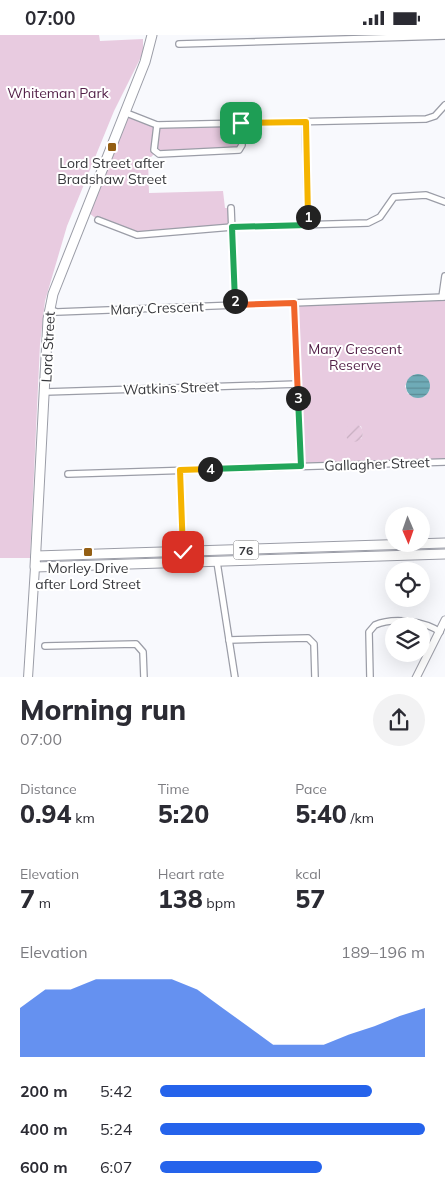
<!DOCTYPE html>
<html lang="en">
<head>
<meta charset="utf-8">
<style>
	:root { --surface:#fff; --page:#f2f2f3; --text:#2b2b33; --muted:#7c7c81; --accent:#2563eb }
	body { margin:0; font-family:Mulish,sans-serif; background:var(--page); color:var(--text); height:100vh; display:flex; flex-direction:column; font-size:19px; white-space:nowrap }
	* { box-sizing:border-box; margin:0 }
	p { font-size:16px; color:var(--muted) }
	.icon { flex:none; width:28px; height:28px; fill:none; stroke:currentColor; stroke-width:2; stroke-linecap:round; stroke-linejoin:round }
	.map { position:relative; height:642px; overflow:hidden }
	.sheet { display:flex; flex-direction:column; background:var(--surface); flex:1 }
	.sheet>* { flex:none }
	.needle { width:32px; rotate:178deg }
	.buttons { position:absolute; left:385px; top:472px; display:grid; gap:10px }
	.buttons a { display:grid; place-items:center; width:45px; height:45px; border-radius:50%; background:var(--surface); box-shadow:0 5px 20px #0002; font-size:25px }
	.pin { position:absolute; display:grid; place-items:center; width:42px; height:42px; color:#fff; margin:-21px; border-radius:10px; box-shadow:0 2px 8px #0006 }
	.km { position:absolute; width:25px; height:25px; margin:-12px; border-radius:50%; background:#222; color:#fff; font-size:14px; line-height:25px; text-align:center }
	.round { display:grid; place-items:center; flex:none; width:52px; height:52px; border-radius:26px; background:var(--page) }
	.overview { display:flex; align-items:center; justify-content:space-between; height:85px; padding:0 20px }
	h1 { font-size:28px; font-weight:800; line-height:38px }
	.stats { display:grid; grid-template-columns:repeat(3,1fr); gap:8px; height:85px; padding:5px 20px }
	.stats div { display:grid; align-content:center }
	.stats b { font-size:25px; font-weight:800 }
	.stats small { font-size:14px; font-weight:400 }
	.stats p { font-size:14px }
	.chart { height:140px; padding:10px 20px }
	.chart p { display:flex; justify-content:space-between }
	.chart svg { width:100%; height:90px; margin-top:5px; fill:var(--accent); opacity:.7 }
	ul { padding:0 20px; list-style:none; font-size:16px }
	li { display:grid; grid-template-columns:80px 60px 1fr; align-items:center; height:38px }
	li i { height:12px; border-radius:6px; background:var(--accent) }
	.status { display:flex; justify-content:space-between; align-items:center; height:35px; padding:0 25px; background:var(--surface); direction:ltr }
	.status svg { height:14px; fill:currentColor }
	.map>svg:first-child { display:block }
	.green { fill:#e8cbe0; fill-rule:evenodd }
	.garden { fill:url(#garden-furrows) }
	.water { fill:url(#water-rules) }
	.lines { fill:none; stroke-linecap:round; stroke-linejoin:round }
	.minor-casing { stroke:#9b9da7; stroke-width:8 }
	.tertiary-casing { stroke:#9b9da7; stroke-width:9 }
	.secondary-casing { stroke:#9b9da7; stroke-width:10 }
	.primary-casing { stroke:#9b9da7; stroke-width:11 }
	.minor { stroke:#fff; stroke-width:5.5 }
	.tertiary { stroke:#fff; stroke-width:7 }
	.secondary { stroke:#fff; stroke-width:8 }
	.primary { stroke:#fff; stroke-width:9 }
	.split-1-casing { stroke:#fff; stroke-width:10 }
	.split-2-casing { stroke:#fff; stroke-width:10 }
	.split-3-casing { stroke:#fff; stroke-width:10 }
	.split-4-casing { stroke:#fff; stroke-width:10 }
	.split-5-casing { stroke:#fff; stroke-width:10 }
	.split-1 { stroke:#f5b400; stroke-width:6 }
	.split-2 { stroke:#22a559; stroke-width:6 }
	.split-3 { stroke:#f0652b; stroke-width:6 }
	.split-4 { stroke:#22a559; stroke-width:6 }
	.split-5 { stroke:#f5b400; stroke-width:6 }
	.poi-dot { fill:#945f14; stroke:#fff; stroke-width:2 }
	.labels { text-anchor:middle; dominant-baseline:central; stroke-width:4; stroke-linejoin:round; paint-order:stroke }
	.shield { fill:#fff; stroke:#747477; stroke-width:1 }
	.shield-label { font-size:12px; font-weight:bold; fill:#38393d }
	.park-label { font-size:14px; fill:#521f47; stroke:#fff }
	.poi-label { font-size:14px; fill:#38393d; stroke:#fff }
	.street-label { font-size:14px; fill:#38393d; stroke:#fff }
</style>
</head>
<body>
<div class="status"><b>07:00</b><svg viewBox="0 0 49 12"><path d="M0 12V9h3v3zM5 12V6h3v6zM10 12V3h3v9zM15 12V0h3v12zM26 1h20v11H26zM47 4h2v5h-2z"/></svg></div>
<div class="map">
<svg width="445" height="643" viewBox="0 0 445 643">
	<defs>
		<pattern id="garden-furrows" width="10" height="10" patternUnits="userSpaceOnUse" patternTransform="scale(1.25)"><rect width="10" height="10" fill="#e8cbe0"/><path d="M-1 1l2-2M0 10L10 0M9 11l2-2" fill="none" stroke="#c8afc1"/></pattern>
		<pattern id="water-rules" width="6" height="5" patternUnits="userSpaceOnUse" patternTransform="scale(1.25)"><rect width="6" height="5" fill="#6fabb7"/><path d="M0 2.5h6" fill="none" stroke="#5c8c96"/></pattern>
	</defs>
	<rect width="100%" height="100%" fill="#f8f9fd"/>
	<g class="green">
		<path d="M 0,0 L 99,0 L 100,6 L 143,4 L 143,18 L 114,76 L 67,191 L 45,266 L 40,309 L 30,523 L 0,523 Z"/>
		<path d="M 124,77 L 157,90 L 241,88 L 242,114 L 155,118 L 148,125 L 149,158 L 223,156 L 225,173 L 231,173 L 232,192 L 137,200 L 98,185 L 85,175 Z"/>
		<path d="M 445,262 L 445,427 L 301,431 L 294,268 ZM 415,339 L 423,340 L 430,349 L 429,357 L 408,359 L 405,351 ZM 361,391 L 363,399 L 361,404 L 347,403 L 345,397 Z"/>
	</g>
	<circle class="garden" cx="354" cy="398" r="9"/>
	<circle class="water" cx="418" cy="351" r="12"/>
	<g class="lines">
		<defs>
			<g id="minor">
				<path d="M 179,9 L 445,1"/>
				<path d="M 124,77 L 157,90 L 426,84 L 435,81 L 445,70"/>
				<path d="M 305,87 L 308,190"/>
				<path d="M 157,90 L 154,115 L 159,119 L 239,115 L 242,110 L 241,88"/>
				<path d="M 231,173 L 235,270"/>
				<path d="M 98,185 L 137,200 L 232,192 L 368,188 L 380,182 L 394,162 L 426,160 L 445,167"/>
				<path d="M 442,262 L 445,241"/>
				<path d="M 294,268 L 301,431"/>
				<path d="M 49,274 L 57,277 L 445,262"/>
				<path d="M 45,357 L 298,349"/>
				<path d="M 180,435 L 183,517"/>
				<path d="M 68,439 L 445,427"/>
				<path d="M 217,527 L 235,643"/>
				<path d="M 229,605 L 308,603 L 314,609 L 315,643"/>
				<path d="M 45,611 L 136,609 L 143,617 L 144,643"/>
				<path d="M 370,642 L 369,597 L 375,590 C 393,582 425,586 440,597"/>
			</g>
			<path id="tertiary" d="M 416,643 L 445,585"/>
			<path id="secondary" d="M 28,643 L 35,532"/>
			<g id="primary">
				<path d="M 152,0 L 145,27 L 53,259 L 48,284 L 35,532 L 445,519"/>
				<path d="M 36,521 L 445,508"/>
			</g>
		</defs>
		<use href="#minor" class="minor-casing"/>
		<use href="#tertiary" class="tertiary-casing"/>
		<use href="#secondary" class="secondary-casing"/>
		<use href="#primary" class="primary-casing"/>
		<use href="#minor" class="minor"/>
		<use href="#tertiary" class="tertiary"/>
		<use href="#secondary" class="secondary"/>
		<use href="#primary" class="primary"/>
	</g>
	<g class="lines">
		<defs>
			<path id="split-1" d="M 241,88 L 306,87 L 308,182"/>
			<path id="split-2" d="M 235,266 L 232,192 L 308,190 L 308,182"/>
			<path id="split-3" d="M 235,266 L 235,270 L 294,268 L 298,363"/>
			<path id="split-4" d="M 210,434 L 301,431 L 298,363"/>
			<path id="split-5" d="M 183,517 L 180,435 L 210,434"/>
		</defs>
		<use href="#split-1" class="split-1-casing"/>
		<use href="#split-2" class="split-2-casing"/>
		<use href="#split-3" class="split-3-casing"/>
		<use href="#split-4" class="split-4-casing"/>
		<use href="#split-5" class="split-5-casing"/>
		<use href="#split-1" class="split-1"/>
		<use href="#split-2" class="split-2"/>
		<use href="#split-3" class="split-3"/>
		<use href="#split-4" class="split-4"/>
		<use href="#split-5" class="split-5"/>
	</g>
	<g class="poi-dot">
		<rect x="107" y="107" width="10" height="10" rx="2.5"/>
		<rect x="83" y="512" width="10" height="10" rx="2.5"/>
	</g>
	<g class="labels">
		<rect class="shield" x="233.5" y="505.5" width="25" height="19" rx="4"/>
		<g class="shield-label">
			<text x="246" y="515">76</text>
		</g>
		<g class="park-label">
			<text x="58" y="58">Whiteman Park</text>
			<text x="355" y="314">Mary Crescent<tspan x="355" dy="16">Reserve</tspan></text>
		</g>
		<g class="poi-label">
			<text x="112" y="128">Lord Street after<tspan x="112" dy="16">Bradshaw Street</tspan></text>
			<text x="88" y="533">Morley Drive<tspan x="88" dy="16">after Lord Street</tspan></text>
		</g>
		<g class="street-label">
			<text transform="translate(157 273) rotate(-2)">Mary Crescent</text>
			<text transform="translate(48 312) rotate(-87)">Lord Street</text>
			<text transform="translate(171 353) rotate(-2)">Watkins Street</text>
			<text transform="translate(377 429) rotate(-2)">Gallagher Street</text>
		</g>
	</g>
</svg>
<div class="buttons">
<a><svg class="needle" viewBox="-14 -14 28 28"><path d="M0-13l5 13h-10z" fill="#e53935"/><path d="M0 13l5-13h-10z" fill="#7c7c81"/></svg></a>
<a><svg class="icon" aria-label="locate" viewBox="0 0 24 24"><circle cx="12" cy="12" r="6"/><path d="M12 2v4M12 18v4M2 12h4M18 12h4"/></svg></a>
<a><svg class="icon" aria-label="layers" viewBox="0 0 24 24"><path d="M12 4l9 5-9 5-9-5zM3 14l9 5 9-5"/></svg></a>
</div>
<div class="pin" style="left:241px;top:88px;background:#1e9e55"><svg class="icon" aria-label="arrive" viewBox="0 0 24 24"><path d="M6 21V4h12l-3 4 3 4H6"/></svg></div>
<div class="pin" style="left:183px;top:517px;background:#d93025"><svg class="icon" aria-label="check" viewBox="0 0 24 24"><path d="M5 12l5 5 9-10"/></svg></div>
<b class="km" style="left:308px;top:182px">1</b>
<b class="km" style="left:235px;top:266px">2</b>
<b class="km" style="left:298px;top:363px">3</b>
<b class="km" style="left:210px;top:434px">4</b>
</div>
<section class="sheet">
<div class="overview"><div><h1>Morning run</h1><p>07:00</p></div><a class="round"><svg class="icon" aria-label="share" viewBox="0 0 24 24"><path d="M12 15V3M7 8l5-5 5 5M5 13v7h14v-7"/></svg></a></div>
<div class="stats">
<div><p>Distance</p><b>0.94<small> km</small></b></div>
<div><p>Time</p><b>5:20</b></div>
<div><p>Pace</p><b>5:40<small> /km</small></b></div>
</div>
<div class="stats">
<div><p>Elevation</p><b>7<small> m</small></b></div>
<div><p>Heart rate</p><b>138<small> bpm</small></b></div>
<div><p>kcal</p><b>57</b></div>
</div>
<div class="chart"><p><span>Elevation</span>189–196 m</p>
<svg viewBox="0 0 160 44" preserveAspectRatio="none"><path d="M0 44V20L10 11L20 11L30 6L40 6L50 6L60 6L70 11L80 20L90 29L100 38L110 38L120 38L130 33L140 29L150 24L160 20V44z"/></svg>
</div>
<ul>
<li><b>200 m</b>5:42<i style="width:80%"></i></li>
<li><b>400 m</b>5:24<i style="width:100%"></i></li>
<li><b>600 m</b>6:07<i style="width:61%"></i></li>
</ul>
</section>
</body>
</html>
